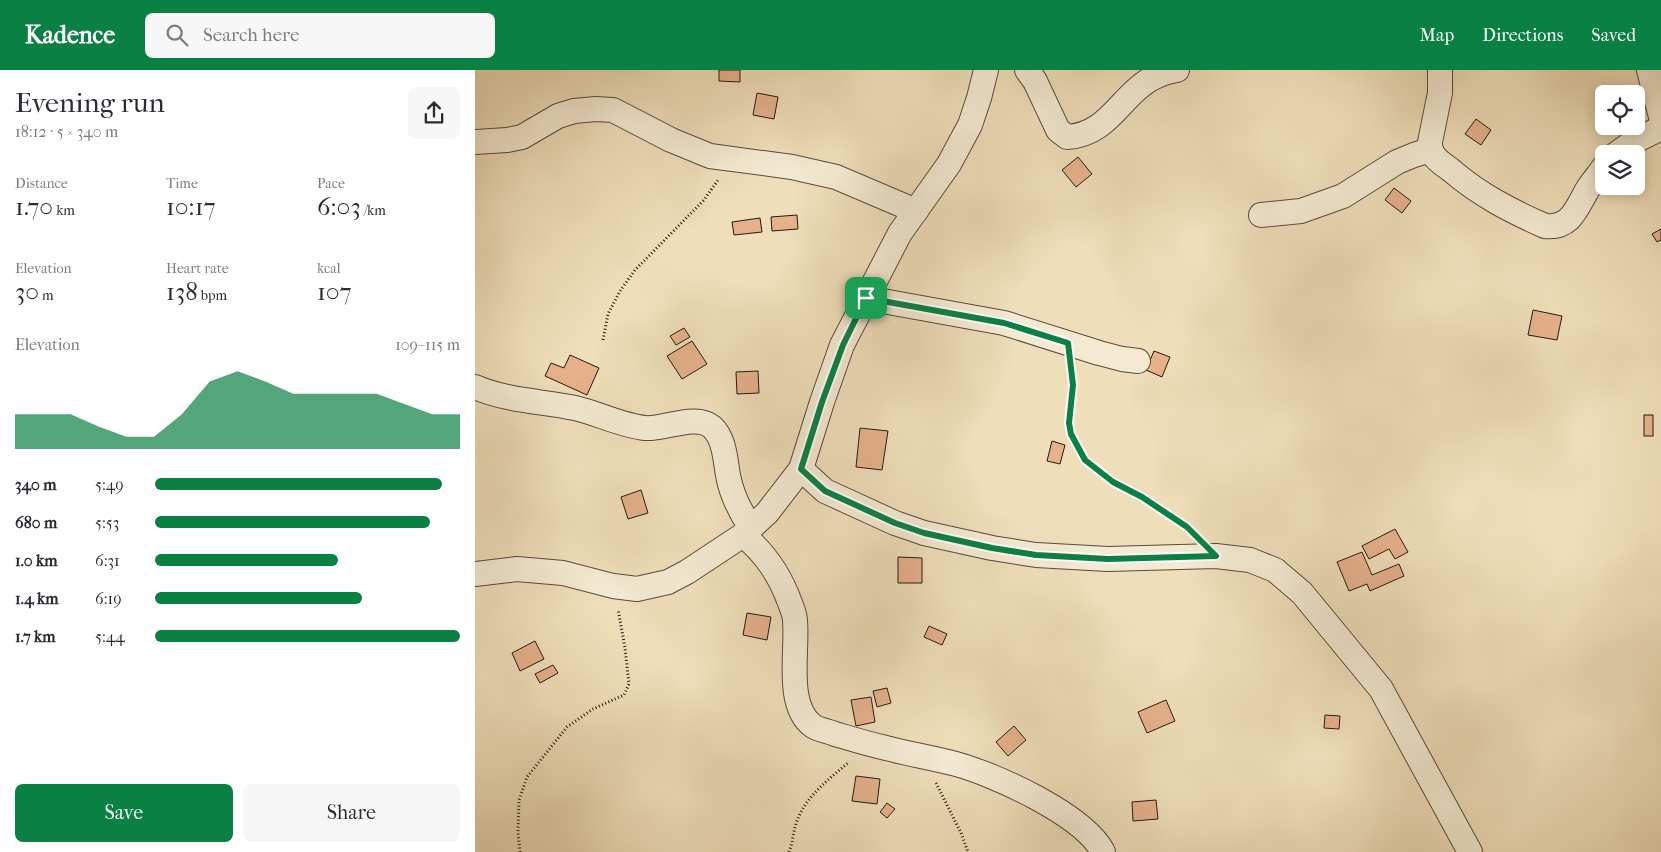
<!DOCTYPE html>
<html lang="en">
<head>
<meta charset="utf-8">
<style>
	:root { --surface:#fff; --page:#f7f7f7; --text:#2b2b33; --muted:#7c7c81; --accent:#0b8043 }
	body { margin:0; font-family:"IM FELL French Canon",serif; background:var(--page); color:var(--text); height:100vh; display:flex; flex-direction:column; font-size:19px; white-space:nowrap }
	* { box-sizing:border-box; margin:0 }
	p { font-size:16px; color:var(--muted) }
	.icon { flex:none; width:28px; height:28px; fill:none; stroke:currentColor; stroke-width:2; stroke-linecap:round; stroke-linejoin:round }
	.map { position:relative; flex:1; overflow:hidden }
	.panel { display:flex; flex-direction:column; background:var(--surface); width:475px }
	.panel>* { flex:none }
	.fabs { position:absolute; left:1120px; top:15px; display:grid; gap:10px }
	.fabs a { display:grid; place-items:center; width:50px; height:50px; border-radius:8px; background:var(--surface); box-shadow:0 2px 12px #0003; font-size:25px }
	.pin { position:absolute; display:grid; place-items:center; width:42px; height:42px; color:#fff; margin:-21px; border-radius:10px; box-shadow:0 2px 8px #0006 }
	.round { display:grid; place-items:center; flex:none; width:52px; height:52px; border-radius:8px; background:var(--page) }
	.overview { display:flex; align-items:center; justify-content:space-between; height:85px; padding:0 15px }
	h1 { font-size:28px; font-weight:600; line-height:38px }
	.stats { display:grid; grid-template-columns:repeat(3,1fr); gap:8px; height:85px; padding:5px 15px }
	.stats div { display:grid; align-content:center }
	.stats b { font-size:25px; font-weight:600 }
	.stats small { font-size:14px; font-weight:400 }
	.stats p { font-size:14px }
	.chart { height:140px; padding:10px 15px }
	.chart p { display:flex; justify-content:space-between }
	.chart svg { width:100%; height:90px; margin-top:5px; fill:var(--accent); opacity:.7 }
	.primary-button { display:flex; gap:10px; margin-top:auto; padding:10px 15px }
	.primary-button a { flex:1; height:58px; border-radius:8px; background:var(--accent); color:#fff; font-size:20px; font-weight:600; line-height:58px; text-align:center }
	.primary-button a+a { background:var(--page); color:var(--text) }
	ul { padding:0 15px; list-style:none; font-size:16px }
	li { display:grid; grid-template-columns:80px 60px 1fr; align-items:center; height:38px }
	li i { height:12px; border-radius:6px; background:var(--accent) }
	header { display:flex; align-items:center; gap:30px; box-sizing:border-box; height:70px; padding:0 25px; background:var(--accent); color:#fff }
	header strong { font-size:24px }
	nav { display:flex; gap:28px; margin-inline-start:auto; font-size:18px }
	.search { width:350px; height:45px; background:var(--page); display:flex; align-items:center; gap:12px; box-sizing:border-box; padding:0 18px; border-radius:8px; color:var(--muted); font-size:19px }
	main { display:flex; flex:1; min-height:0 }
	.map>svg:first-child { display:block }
	.building { fill:#e6b18b; stroke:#251a13 }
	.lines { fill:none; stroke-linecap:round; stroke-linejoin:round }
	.minor-casing { stroke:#574b3c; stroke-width:26 }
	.path { stroke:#251a13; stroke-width:3; stroke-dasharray:1 2.5; stroke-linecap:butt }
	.minor { stroke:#f4ead2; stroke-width:24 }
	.route-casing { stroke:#fff; stroke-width:10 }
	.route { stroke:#0b8043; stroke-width:6 }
</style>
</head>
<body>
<header>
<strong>Kadence</strong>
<div class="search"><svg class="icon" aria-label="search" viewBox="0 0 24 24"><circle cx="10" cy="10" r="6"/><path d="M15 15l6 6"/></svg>Search here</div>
<nav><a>Map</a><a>Directions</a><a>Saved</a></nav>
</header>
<main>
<section class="panel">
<div class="overview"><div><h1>Evening run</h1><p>18:12 · 5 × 340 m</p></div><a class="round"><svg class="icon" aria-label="share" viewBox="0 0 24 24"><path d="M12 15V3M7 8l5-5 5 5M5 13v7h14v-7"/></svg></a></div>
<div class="stats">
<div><p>Distance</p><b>1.70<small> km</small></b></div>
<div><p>Time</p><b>10:17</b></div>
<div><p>Pace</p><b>6:03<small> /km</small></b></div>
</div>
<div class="stats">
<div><p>Elevation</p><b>30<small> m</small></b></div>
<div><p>Heart rate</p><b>138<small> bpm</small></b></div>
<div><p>kcal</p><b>107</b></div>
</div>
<div class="chart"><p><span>Elevation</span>109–115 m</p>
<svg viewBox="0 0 160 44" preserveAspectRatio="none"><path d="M0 44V27L10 27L20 27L30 33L40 38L50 38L60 27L70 11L80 6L90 11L100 17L110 17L120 17L130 17L140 22L150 27L160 27V44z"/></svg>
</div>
<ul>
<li><b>340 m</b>5:49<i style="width:94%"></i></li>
<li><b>680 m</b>5:53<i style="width:90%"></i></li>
<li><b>1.0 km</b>6:31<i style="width:60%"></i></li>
<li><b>1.4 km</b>6:19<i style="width:68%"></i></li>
<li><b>1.7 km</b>5:44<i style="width:100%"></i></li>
</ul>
<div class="primary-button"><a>Save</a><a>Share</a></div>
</section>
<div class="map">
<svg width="1186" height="782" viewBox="0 0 1186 782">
	<rect width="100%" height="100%" fill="#eedeb9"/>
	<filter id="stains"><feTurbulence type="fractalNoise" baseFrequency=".004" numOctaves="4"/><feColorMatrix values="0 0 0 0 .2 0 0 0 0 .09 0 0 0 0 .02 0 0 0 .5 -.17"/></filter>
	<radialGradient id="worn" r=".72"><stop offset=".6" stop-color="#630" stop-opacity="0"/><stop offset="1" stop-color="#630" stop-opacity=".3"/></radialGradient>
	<g class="building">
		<path d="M 244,0 L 265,0 L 265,12 L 244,11 Z"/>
		<path d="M 282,23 L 303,27 L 299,49 L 278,45 Z"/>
		<path d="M 1001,49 L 1016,60 L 1006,75 L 990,64 Z"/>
		<path d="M 603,87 L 617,104 L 601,117 L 587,100 Z"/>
		<path d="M 919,118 L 936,131 L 927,143 L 910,130 Z"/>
		<path d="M 322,145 L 323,159 L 297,161 L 296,147 Z"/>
		<path d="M 285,148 L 287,162 L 259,165 L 257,152 Z"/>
		<path d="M 1186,159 L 1186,170 L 1182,172 L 1177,164 Z"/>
		<path d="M 1058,240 L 1087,246 L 1082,270 L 1053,265 Z"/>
		<path d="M 209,258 L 215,267 L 201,275 L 195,266 Z"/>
		<path d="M 217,271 L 232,294 L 207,309 L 192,286 Z"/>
		<path d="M 679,281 L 695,287 L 687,307 L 671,300 Z"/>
		<path d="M 95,285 L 124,298 L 112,325 L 70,306 L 76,293 L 89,298 Z"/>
		<path d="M 283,301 L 284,323 L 262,324 L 261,302 Z"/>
		<rect x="1169" y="345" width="9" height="21"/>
		<path d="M 385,358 L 413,361 L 407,400 L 381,397 Z"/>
		<path d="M 577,371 L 590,375 L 585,394 L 572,391 Z"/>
		<path d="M 166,420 L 173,443 L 153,449 L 146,427 Z"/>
		<path d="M 920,459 L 933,482 L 920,489 L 914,479 L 894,489 L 887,476 Z"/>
		<path d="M 887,482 L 897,505 L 924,494 L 929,506 L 895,521 L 892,514 L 874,521 L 862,492 Z"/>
		<path d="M 423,487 L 447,488 L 447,513 L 423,513 Z"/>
		<path d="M 272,543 L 296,547 L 292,570 L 268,565 Z"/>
		<path d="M 454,556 L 472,564 L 467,575 L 449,567 Z"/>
		<path d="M 60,571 L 69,589 L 45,601 L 37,583 Z"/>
		<path d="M 78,595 L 83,603 L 65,613 L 60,604 Z"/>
		<path d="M 412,618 L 416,633 L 402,637 L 398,621 Z"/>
		<path d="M 396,627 L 400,652 L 381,656 L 376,630 Z"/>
		<path d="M 691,630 L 700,651 L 672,663 L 663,642 Z"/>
		<path d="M 850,645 L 865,646 L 864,659 L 849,658 Z"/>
		<path d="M 539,656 L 551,670 L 533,686 L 521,672 Z"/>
		<path d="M 381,706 L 405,709 L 402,734 L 377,731 Z"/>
		<path d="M 681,730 L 683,749 L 658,751 L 657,732 Z"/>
		<path d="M 412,733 L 420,739 L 412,748 L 405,742 Z"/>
	</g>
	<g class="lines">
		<defs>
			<g id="minor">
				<path d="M 552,0 L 560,11 L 583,60 L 592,67 C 629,65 642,34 667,15 C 677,7 690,2 702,0"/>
				<path d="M 965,0 L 965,23 L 955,72 C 954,87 967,93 977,101 C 1005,125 1036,141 1070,156 C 1097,159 1102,136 1114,117 C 1119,110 1124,104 1129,97"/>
				<path d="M 1174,0 L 1186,47"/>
				<path d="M 0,72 L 32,70 L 47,67 L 83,46 L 99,41 L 121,39 L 138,40 L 196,70 L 235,86 L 317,97 L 361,107 L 441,141"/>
				<path d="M 1141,84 L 1158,72 L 1186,58"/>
				<path d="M 786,145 L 826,141 L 868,126 L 922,92 L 939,85 L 955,80"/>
				<path d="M 391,228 L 529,253 L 624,283 L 647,289 L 663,291"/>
				<path d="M 0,317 C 32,331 67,331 100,338 C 122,343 148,356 170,358 C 188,360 221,343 237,357 C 251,370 250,393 254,410 C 258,428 266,443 276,458"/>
				<path d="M 326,399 L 350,421 L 420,453 L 449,463 L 517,478 L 561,485 L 633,489 L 741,486 L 775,490 L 800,500 L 827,523 L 906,619 L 995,782"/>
				<path d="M 268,465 C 291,484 305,505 315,533 C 317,538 320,545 320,551 C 323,580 310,636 338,656 C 344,660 353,661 360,664 C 377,669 393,674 411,678 C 434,684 458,688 481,694 C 521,705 609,745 628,782"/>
				<path d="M 0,504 L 42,499 L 88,503 L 138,516 L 162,519 L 193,512 L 212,502 L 268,465 L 292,443 L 326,399 L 347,332 L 367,275 L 425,163 L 474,94 L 495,55 L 504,28 L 511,0"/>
			</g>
		</defs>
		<use href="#minor" class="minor-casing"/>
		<g class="path">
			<path d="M 128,270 L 133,244 L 145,221 L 160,200 L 229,130 L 243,110"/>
			<path d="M 597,299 L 598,315 L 594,353 L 596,364 L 610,390 L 637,412 L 667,427 L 712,457 L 720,465"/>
			<path d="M 461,713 L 486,763 L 493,782"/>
			<path d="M 45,782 L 43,762 L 44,730 L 52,707 L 92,657 L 118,639 L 149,625 L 154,614 L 150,578 L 143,539"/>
			<path d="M 314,782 C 318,772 318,761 322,751 C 331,726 354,709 374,692"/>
		</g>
		<use href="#minor" class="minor"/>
	</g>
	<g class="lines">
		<defs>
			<path id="route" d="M 391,228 L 529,253 L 593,273 L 598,315 L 594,353 L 596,364 L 610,390 L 638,412 L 667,427 L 712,457 L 741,486 L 633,489 L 561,485 L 517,478 L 449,463 L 420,453 L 350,421 L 326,399 L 347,332 L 368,275 Z"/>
		</defs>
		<use href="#route" class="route-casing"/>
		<use href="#route" class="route"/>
	</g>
	<rect width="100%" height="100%" filter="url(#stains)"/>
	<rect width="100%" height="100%" fill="url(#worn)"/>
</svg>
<div class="fabs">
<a><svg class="icon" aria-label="locate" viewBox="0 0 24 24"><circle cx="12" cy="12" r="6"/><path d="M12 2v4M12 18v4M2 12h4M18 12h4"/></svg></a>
<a><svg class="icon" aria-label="layers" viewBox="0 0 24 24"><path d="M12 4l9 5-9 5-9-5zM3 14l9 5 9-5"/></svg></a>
</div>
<div class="pin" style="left:391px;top:228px;background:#1e9e55"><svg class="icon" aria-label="arrive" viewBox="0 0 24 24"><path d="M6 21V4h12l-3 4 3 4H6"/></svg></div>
</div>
</main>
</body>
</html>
